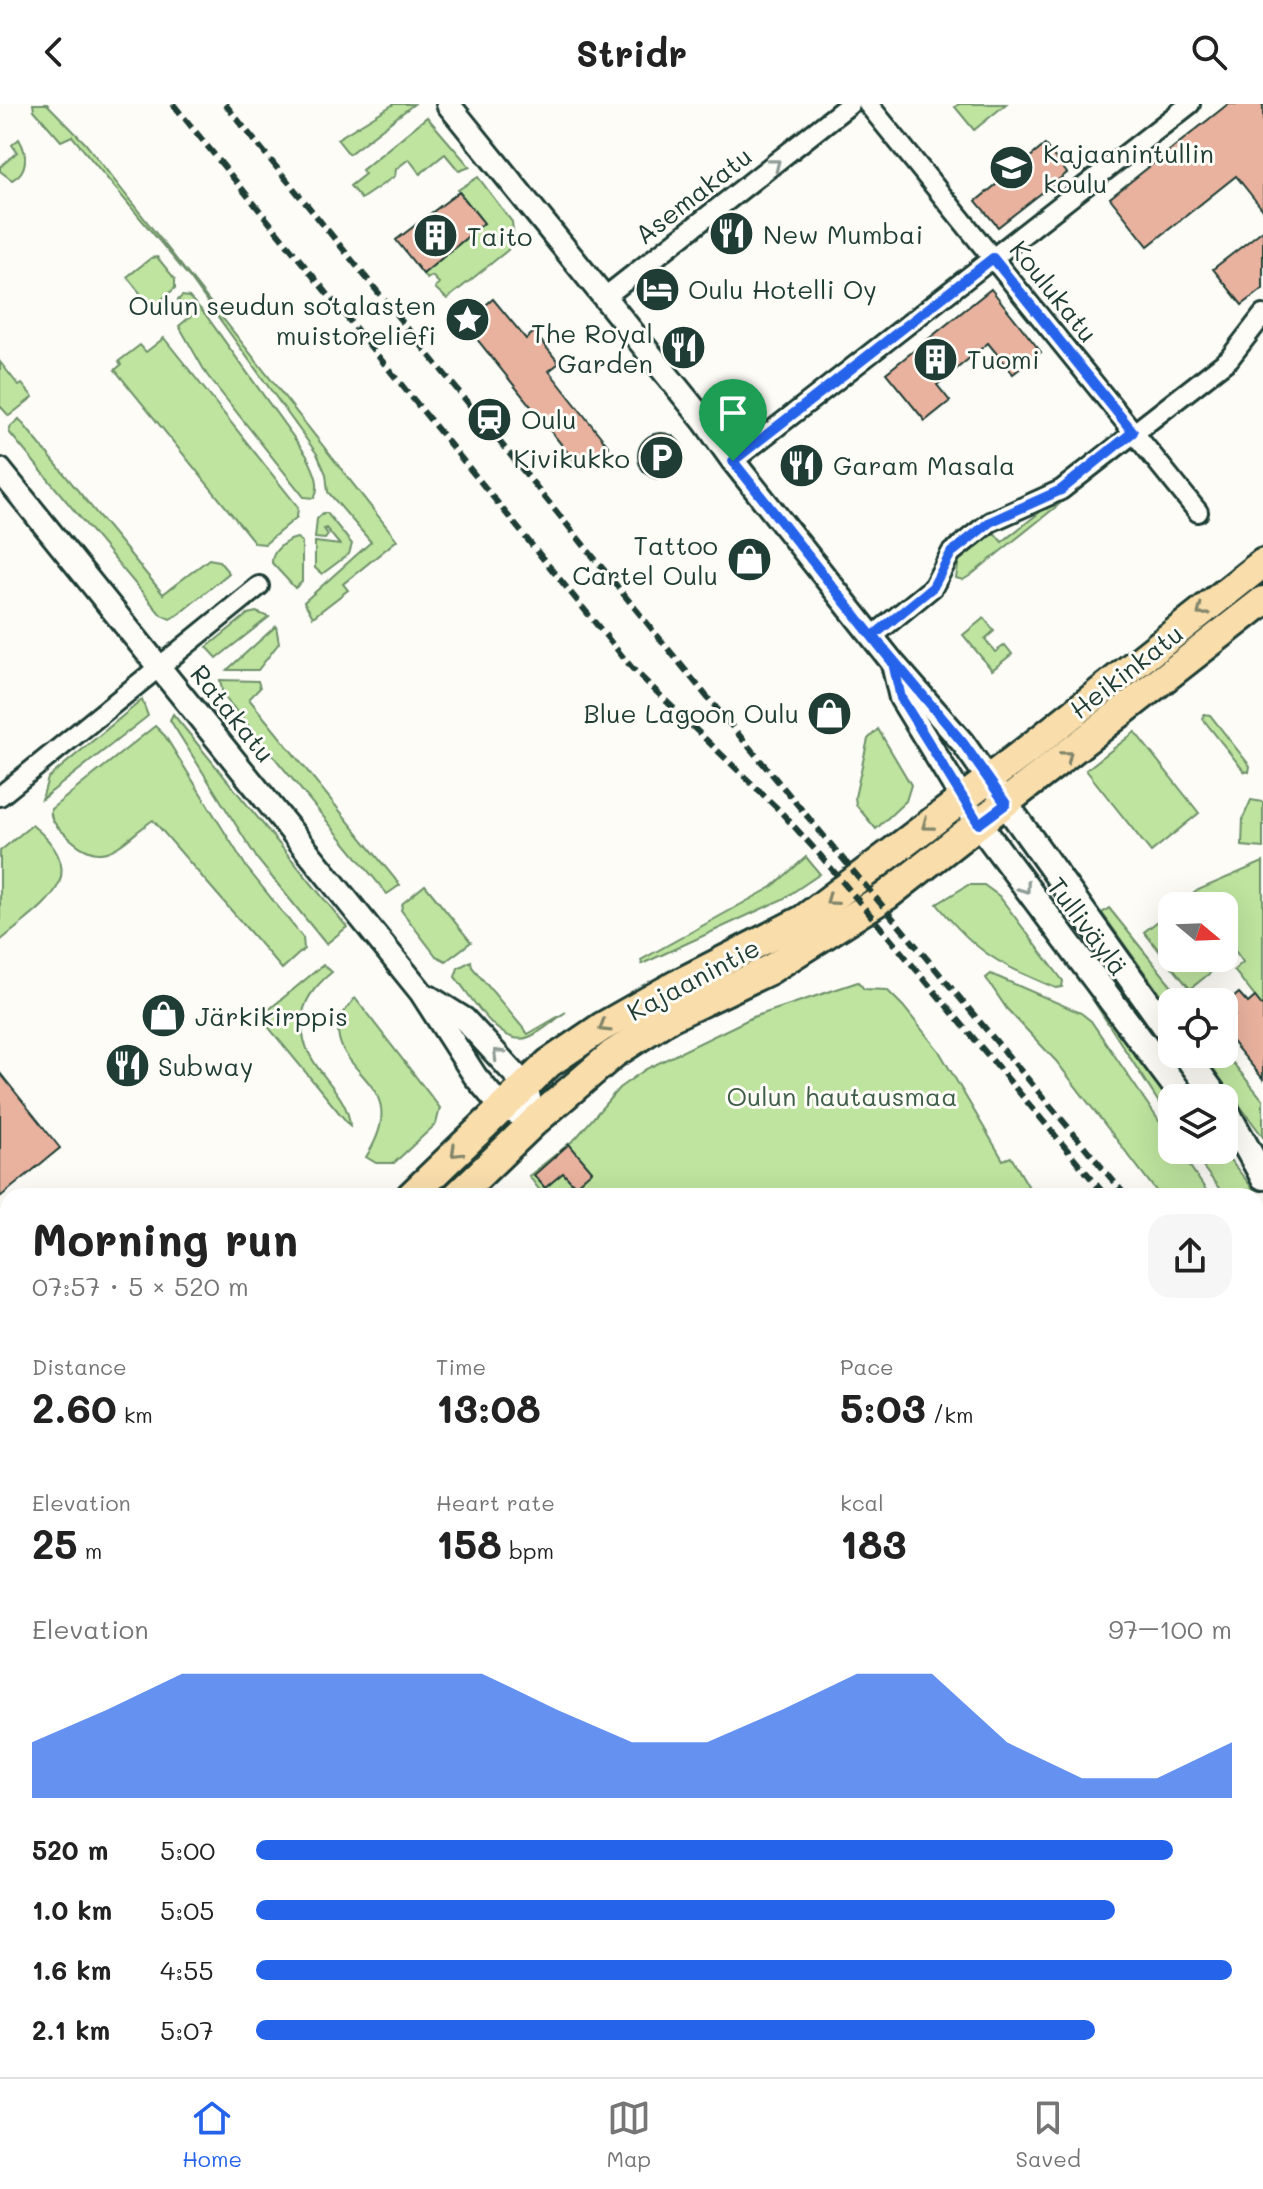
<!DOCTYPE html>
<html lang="en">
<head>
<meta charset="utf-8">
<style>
	:root { --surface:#fff; --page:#f6f6f6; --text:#222; --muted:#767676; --line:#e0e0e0; --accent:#2563eb }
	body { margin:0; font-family:Mali,sans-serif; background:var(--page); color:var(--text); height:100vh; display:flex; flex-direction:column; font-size:30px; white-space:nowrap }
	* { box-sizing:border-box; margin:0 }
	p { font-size:26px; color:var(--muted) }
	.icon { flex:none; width:44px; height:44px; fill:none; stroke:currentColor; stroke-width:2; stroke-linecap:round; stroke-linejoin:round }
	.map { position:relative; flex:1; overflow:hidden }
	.sheet { position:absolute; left:0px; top:1084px; width:1264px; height:890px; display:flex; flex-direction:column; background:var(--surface); border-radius:24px 24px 0 0; box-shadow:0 8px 32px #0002 }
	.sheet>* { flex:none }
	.needle { width:52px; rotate:109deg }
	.controls { position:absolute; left:1158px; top:788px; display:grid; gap:16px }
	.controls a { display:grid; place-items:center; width:80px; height:80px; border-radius:16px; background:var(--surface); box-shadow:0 8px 32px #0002; font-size:40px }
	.pin { position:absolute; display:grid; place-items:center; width:68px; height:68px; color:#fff; margin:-82px -34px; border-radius:50% 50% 50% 0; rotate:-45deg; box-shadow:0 0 8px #0007 }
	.pin .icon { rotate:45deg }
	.round { display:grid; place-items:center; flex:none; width:84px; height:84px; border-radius:24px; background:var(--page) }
	.overview { display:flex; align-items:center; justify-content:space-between; height:136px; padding:0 32px }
	h1 { font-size:44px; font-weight:800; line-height:60px }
	.stats { display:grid; grid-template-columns:repeat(3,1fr); gap:12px; height:136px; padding:8px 32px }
	.stats div { display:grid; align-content:center }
	.stats b { font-size:40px; font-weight:800 }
	.stats small { font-size:22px; font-weight:400 }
	.stats p { font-size:22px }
	.chart { height:224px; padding:16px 32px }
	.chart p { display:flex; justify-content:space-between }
	.chart svg { width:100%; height:144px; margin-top:8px; fill:var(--accent); opacity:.7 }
	ul { padding:0 32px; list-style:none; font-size:26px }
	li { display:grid; grid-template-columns:128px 96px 1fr; align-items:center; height:60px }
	li i { height:20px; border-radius:10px; background:var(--accent) }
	header { display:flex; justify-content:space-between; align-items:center; height:104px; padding:0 32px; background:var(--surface); font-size:36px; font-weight:800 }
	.dock { display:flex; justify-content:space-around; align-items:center; height:112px; border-top:2px solid var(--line); background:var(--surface); font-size:22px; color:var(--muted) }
	.dock a { display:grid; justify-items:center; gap:4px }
	.dock .active { color:var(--accent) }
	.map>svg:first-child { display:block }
	.green { fill:#bee49f; stroke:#6e906a; stroke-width:2 }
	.building { fill:#e9b29f; stroke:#1f3d34; stroke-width:2 }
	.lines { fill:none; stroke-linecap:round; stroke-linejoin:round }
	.minor-casing { stroke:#1f3d34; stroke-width:24 }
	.tertiary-casing { stroke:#1f3d34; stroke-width:28 }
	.secondary-casing { stroke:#1f3d34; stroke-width:30 }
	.primary-casing { stroke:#1f3d34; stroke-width:34 }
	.minor { stroke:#fdfcf7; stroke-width:18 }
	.tertiary { stroke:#fdfcf7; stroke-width:22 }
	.secondary { stroke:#fdfcf7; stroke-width:24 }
	.primary { stroke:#f9ddab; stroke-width:28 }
	.rail { stroke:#1f3d34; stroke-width:6; stroke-dasharray:12 6; stroke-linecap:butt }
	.oneway { stroke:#8e9c96 }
	.oneway2 { stroke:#81856a }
	.route-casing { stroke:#fff; stroke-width:16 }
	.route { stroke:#2563eb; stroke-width:10 }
	.labels { text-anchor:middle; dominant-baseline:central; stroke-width:6; stroke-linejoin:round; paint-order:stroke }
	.poi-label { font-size:26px; fill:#1f3d34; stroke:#fdfcf7; text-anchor:start }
	.street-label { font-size:26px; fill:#1f3d34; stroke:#fdfcf7 }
	.park-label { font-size:26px; fill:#3f5e49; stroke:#fdfcf7 }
</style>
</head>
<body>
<header><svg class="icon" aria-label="back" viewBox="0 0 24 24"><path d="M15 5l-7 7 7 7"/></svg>Stridr<svg class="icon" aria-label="search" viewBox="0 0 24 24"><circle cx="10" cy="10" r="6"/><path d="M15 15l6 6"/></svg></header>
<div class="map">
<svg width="1263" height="1973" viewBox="0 0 1263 1973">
	<rect width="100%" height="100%" fill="#fdfcf7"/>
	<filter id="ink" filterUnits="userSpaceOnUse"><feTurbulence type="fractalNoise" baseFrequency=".0125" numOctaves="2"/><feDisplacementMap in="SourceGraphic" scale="16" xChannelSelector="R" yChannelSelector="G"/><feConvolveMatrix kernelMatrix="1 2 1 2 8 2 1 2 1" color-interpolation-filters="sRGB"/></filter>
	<g filter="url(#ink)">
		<g class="green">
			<path d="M 33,0 L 47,0 L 85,39 L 397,436 L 343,480 L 348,486 L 313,513 L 304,498 L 371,438 L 328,388 L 326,370 L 317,350 L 190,174 L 72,32 L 61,37 L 34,6 Z"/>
			<path d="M 394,0 L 414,0 L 349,50 L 337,35 Z"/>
			<path d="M 959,0 L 1006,0 L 974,26 L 955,3 Z"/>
			<path d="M 427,13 L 470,63 L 459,67 L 445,50 L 420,70 L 409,55 L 396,65 L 395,72 L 361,95 L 350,82 L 365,70 L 362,66 Z"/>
			<path d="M 19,35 C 28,50 28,68 12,76 L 0,67 L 0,63 L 17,48 L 12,41 Z"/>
			<path d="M 478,73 L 512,118 L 513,127 L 508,146 L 447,195 L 435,184 L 439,179 L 432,172 L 427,175 L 423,170 L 484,119 L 458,86 Z"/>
			<path d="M 157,153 L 175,175 L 175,184 L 152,204 L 127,173 L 151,154 Z"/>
			<path d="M 182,192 L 189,193 L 205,210 L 307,352 C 313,365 322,380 314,394 L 304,393 L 207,271 L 179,222 L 191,212 L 178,196 Z"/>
			<path d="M 164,234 L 298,403 L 297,413 L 265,440 L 255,439 L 115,266 L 121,261 L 119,257 L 140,241 L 146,248 Z"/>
			<path d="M 0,258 L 19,282 L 22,280 L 33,293 L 9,312 L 0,302 Z"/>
			<path d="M 19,315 L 163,490 L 209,455 L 219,457 L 229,469 L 179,510 L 170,515 L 161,511 L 9,328 L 11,322 Z"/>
			<path d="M 1058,394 L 1062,398 L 971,471 L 963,476 L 956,474 L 960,449 L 991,425 L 1002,438 Z"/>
			<path d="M 323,409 L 327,409 L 352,440 L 349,450 L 322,470 L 315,464 L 315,438 L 340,441 L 326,424 L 324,425 L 328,431 L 325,435 L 315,434 L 317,415 Z"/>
			<path d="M 297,434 L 302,438 L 302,478 L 295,484 L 272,459 C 271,447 286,436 297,434 Z"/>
			<path d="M 256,508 L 269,513 L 217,554 L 207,543 L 248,510 Z"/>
			<path d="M 984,514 L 994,527 L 985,535 L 995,548 L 1005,541 L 1012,550 L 992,566 L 963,531 Z"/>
			<path d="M 276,522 L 279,539 L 258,566 L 227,566 Z"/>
			<path d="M 220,576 L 258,577 L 260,584 L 249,595 L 400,781 L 387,790 L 223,591 Z"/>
			<path d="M 142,596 L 148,612 L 42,695 L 48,674 Z"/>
			<path d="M 173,610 L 347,823 L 326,840 L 258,756 L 170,616 Z"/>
			<path d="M 1204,610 L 1210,611 L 1250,662 L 1249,668 L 1244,667 L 1203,615 Z"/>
			<path d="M 155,622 L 165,632 L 247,764 L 303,834 L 304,845 L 282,865 L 153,716 C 118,740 104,769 65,730 C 57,723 49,715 51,705 Z"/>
			<path d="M 878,625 L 911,681 L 906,697 L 876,725 L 856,701 L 855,693 L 868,635 Z"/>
			<path d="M 1135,628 L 1199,709 L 1151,748 L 1086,666 Z"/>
			<path d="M 1251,696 L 1263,698 L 1263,744 L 1242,742 L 1243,714 Z"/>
			<path d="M 32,721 C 96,773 43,801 0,837 L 0,747 Z"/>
			<path d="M 806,753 L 820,770 L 783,795 L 642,860 L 641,856 L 772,783 Z"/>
			<path d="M 1263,758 L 1263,903 L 1234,866 L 1243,858 L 1236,848 L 1190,885 L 1144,828 L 1172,806 L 1172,854 L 1224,854 L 1224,802 L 1177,802 L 1198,786 Z"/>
			<path d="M 425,781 L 471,838 L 446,857 L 436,852 L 401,806 L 403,799 Z"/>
			<path d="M 968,781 L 984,781 L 999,792 L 1063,877 L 1062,883 L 1056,884 C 999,860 977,850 937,800 Z"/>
			<path d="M 1109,804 L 1180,892 L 1168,901 L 1102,809 Z"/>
			<path d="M 471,857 L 472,863 L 528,930 L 566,908 C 554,916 542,928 529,933 C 500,945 472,893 455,873 L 458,864 Z"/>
			<path d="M 323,861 L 332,868 C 315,882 301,898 302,921 C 303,966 348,984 350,1022 L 260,913 Z"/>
			<path d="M 991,870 L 1081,909 L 1091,917 L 1172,1036 L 1172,1046 L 1179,1046 L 1210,1092 L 1160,1092 L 1056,957 L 1007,905 L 986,874 Z"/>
			<path d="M 858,878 L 864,885 L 887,886 L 903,902 L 939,947 L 1003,1056 L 1011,1053 L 1034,1092 L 544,1092 L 529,1072 L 576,1034 L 619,984 L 646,965 L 753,913 Z"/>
			<path d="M 1084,882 L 1106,902 L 1172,994 L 1172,1019 Z"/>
			<path d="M 355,894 L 440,1004 L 436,1020 L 394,1059 L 376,1059 L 366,1053 C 416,975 328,973 339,915 Z"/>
			<path d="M 1224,948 L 1263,996 L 1263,1033 L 1202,950 Z"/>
			<path d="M 1190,1046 L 1222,1046 L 1258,1091 L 1225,1092 Z"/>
			<path d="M 1263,1108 L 1263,1225 L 1256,1217 L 1256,1114 Z"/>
			<path d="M 1256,1277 L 1263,1285 L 1263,1518 L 1256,1473 Z"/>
			<path d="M 1263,1762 L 1263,1869 L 1261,1873 L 1256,1869 L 1256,1822 Z"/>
			<path d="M 8,1922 L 8,1966 L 1206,1966 L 1205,1973 L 0,1973 L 0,1956 Z"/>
		</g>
		<g class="building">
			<path d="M 1228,0 L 1263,0 L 1263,106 L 1236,72 L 1148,142 L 1110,94 Z"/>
			<path d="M 1045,41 L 1067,69 L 998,123 L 976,97 Z"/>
			<path d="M 459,88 L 484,119 L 423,170 L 396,136 Z"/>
			<path d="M 1263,126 L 1263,185 L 1242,201 L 1213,165 Z"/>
			<path d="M 991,185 L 1041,248 L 1013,270 L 988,239 L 937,281 L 950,297 L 925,317 L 886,269 Z"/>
			<path d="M 493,195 L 526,235 L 534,228 L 559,259 L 549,267 L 609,343 L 581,365 L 464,219 Z"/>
			<circle cx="661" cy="352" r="23"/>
			<path d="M 1239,889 L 1248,899 L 1255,893 L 1263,903 L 1263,975 L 1224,928 L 1224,920 L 1235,911 L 1226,900 Z"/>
			<path d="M 0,969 L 60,1044 L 0,1093 Z"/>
			<path d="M 569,1040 L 592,1067 L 575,1082 L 563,1069 L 545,1084 L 534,1071 Z"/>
		</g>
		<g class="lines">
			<defs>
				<g id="minor">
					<path d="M 868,0 L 1198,408"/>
					<path d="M 605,193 L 850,0"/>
					<path d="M 733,357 L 1190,0"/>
					<path d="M 873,532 L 933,483 L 951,449 L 990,418 L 1061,386 L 1229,255 L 1263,211"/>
					<path d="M 0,692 L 259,482"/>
				</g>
				<g id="tertiary">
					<path d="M 448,0 L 705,318 L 733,357 L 893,559 L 963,639 L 1006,700"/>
					<path d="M 0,366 L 421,888 L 475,972 L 502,1004 L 536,1016"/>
					<path d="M 894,564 L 901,594 L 971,709"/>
					<path d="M 429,893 L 464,915 L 525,981 L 529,994"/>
					<path d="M 0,1721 L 8,1725"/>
				</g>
				<g id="secondary">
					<path d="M 1006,700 L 1172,932"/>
					<path d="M 979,720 L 1184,994"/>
					<path d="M 1185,950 L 1217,994"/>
					<path d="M 1224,1003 L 1263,1073"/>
				</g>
				<g id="primary">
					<path d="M 411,1092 L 549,959 L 602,923 L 678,880 L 803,816 L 1031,643 L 1263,459"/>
					<path d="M 457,1092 L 536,1016 L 613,950 L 670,913 L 769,866 L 886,792 L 1263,497"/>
					<path d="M 0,1702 L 8,1682"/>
					<path d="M 0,1813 L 8,1786"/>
				</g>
			</defs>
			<use href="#minor" class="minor-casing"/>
			<use href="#tertiary" class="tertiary-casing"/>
			<use href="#secondary" class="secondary-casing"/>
			<use href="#primary" class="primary-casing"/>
			<use href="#minor" class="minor"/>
			<use href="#tertiary" class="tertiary"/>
			<use href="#secondary" class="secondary"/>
			<use href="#primary" class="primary"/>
			<g class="rail">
				<path d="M 173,0 L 632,564 L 780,707 L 820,751 L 1106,1092"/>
				<path d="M 225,0 L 708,594 L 1126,1092"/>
				<path d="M 1256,1236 L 1263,1243"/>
				<path d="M 1256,1256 L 1263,1263"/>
			</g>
		</g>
		<defs><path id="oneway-chevron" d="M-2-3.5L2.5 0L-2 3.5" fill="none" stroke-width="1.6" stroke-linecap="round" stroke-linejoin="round" transform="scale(2)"/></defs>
		<g class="oneway">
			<use href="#oneway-chevron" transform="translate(775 60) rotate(-38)"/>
			<use href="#oneway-chevron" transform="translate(1025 784) rotate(54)"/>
			<use href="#oneway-chevron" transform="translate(498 950) rotate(-134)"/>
		</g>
		<g class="oneway2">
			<use href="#oneway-chevron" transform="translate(1202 507) rotate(142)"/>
			<use href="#oneway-chevron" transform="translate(1067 652) rotate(-38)"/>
			<use href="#oneway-chevron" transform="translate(927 721) rotate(143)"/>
			<use href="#oneway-chevron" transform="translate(831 796) rotate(144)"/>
			<use href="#oneway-chevron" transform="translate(604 923) rotate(148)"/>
			<use href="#oneway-chevron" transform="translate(456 1048) rotate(136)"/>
		</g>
	</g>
	<g class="lines" filter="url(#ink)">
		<defs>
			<path id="route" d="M 733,357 L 893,559 L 901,594 L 979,720 L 1006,700 L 963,639 L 873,532 L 933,483 L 951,449 L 990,418 L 1061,386 L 1133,328 L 993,154 L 733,357"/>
		</defs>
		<use href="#route" class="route-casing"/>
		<use href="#route" class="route"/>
	</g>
	<defs>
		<symbol id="school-disc" viewBox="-11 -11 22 22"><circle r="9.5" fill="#1f3d34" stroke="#fdfcf7"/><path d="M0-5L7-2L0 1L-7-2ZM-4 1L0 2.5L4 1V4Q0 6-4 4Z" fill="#fff"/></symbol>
		<symbol id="restaurant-disc" viewBox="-11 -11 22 22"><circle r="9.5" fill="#1f3d34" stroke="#fdfcf7"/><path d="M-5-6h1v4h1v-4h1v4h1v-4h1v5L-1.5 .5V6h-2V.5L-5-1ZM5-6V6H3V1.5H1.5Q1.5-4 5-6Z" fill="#fff"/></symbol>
		<symbol id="building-disc" viewBox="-11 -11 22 22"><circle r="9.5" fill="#1f3d34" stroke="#fdfcf7"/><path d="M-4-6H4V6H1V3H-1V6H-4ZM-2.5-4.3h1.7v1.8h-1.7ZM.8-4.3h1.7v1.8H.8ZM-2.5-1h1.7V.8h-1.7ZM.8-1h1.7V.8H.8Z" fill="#fff"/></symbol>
		<symbol id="hotel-disc" viewBox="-11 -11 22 22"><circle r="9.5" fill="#1f3d34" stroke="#fdfcf7"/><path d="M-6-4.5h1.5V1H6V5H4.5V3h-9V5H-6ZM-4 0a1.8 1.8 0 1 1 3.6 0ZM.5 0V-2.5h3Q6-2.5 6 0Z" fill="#fff"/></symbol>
		<symbol id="sight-disc" viewBox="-11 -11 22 22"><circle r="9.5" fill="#1f3d34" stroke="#fdfcf7"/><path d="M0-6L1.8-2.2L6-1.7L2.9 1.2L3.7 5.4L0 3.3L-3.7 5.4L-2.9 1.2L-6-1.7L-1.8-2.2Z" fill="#fff"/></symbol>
		<symbol id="station-disc" viewBox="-11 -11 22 22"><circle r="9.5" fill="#1f3d34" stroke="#fdfcf7"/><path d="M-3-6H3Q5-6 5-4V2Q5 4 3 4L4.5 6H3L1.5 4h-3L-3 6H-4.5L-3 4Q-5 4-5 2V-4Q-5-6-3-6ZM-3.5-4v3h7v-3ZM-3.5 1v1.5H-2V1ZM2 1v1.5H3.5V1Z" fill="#fff"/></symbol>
		<symbol id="parking-disc" viewBox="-11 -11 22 22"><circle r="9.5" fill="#1f3d34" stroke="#fdfcf7"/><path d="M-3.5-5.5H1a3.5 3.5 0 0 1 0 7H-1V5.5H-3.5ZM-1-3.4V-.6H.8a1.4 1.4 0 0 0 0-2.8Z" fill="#fff"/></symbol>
		<symbol id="shop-disc" viewBox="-11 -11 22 22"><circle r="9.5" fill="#1f3d34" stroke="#fdfcf7"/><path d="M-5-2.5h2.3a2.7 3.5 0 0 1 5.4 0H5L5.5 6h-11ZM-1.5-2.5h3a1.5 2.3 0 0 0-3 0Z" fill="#fff"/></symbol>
	</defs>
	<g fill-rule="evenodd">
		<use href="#school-disc" x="986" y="38" width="51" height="51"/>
		<use href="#restaurant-disc" x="706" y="104" width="51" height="51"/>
		<use href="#building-disc" x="410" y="106" width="51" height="51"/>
		<use href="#hotel-disc" x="632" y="160" width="51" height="51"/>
		<use href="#sight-disc" x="442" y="190" width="51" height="51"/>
		<use href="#restaurant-disc" x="658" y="218" width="51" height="51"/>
		<use href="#building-disc" x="910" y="230" width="51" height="51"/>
		<use href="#station-disc" x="464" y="290" width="51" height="51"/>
		<use href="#parking-disc" x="636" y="328" width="51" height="51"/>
		<use href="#restaurant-disc" x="776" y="336" width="51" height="51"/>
		<use href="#shop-disc" x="724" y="430" width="51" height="51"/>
		<use href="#shop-disc" x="804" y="584" width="51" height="51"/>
		<use href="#shop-disc" x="138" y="886" width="51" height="51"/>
		<use href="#restaurant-disc" x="102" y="936" width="51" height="51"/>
	</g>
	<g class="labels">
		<g class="poi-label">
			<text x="1043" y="49">Kajaanintullin<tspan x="1043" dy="30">koulu</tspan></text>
			<text x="763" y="130">New Mumbai</text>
			<text x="467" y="132">Taito</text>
			<text x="688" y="185">Oulu Hotelli Oy</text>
			<text x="436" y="201" text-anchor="end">Oulun seudun sotalasten<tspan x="436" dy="30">muistoreliefi</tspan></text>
			<text x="653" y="229" text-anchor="end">The Royal<tspan x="653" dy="30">Garden</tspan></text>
			<text x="967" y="255">Tuomi</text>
			<text x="521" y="315">Oulu</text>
			<text x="630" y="354" text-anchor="end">Kivikukko</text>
			<text x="833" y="361">Garam Masala</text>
			<text x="718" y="441" text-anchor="end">Tattoo<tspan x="718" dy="30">Cartel Oulu</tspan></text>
			<text x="799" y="609" text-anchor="end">Blue Lagoon Oulu</text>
			<text x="195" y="912">Järkikirppis</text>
			<text x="158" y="962">Subway</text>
		</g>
		<g class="street-label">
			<text transform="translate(693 91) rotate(-38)">Asemakatu</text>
			<text transform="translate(1054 187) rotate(51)">Koulukatu</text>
			<text transform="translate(1126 567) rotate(-38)">Heikinkatu</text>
			<text transform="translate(233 609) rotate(51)">Ratakatu</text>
			<text transform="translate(1088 822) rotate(53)">Tulliväylä</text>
			<text transform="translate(693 875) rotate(-28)">Kajaanintie</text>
		</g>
		<g class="park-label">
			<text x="842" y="992">Oulun hautausmaa</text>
		</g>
	</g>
</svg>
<div class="controls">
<a><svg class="needle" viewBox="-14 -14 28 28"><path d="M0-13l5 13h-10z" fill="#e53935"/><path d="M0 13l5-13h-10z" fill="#767676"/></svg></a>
<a><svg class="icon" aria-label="locate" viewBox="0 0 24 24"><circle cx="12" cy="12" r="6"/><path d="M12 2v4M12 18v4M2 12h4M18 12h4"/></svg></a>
<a><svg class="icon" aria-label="layers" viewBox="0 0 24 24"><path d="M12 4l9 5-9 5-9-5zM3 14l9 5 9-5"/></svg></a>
</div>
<div class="pin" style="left:733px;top:357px;background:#1e9e55"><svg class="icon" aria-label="arrive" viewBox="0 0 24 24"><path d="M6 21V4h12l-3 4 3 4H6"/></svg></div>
<section class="sheet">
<div class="overview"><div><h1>Morning run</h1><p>07:57 · 5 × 520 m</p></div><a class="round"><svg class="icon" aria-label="share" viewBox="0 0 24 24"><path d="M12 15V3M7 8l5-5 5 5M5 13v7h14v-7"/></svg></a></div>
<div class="stats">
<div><p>Distance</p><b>2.60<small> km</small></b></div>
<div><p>Time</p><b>13:08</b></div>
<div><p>Pace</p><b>5:03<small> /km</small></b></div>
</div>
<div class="stats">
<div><p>Elevation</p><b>25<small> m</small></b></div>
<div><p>Heart rate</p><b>158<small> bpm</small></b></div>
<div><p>kcal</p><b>183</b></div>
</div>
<div class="chart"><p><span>Elevation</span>97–100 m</p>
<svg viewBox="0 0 160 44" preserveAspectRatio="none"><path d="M0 44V27L10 17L20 6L30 6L40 6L50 6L60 6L70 17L80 27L90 27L100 17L110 6L120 6L130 27L140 38L150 38L160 27V44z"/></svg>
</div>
<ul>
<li><b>520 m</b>5:00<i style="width:94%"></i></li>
<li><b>1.0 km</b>5:05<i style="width:88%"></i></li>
<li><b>1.6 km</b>4:55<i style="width:100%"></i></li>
<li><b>2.1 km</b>5:07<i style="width:86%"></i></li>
</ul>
</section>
</div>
<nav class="dock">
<a class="active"><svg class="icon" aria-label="home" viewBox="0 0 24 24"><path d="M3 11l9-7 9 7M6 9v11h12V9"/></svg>Home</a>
<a><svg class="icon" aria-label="map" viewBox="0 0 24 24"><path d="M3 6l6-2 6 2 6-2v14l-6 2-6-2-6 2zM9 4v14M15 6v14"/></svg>Map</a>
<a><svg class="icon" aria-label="saved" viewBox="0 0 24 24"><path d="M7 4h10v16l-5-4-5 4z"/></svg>Saved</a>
</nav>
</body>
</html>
